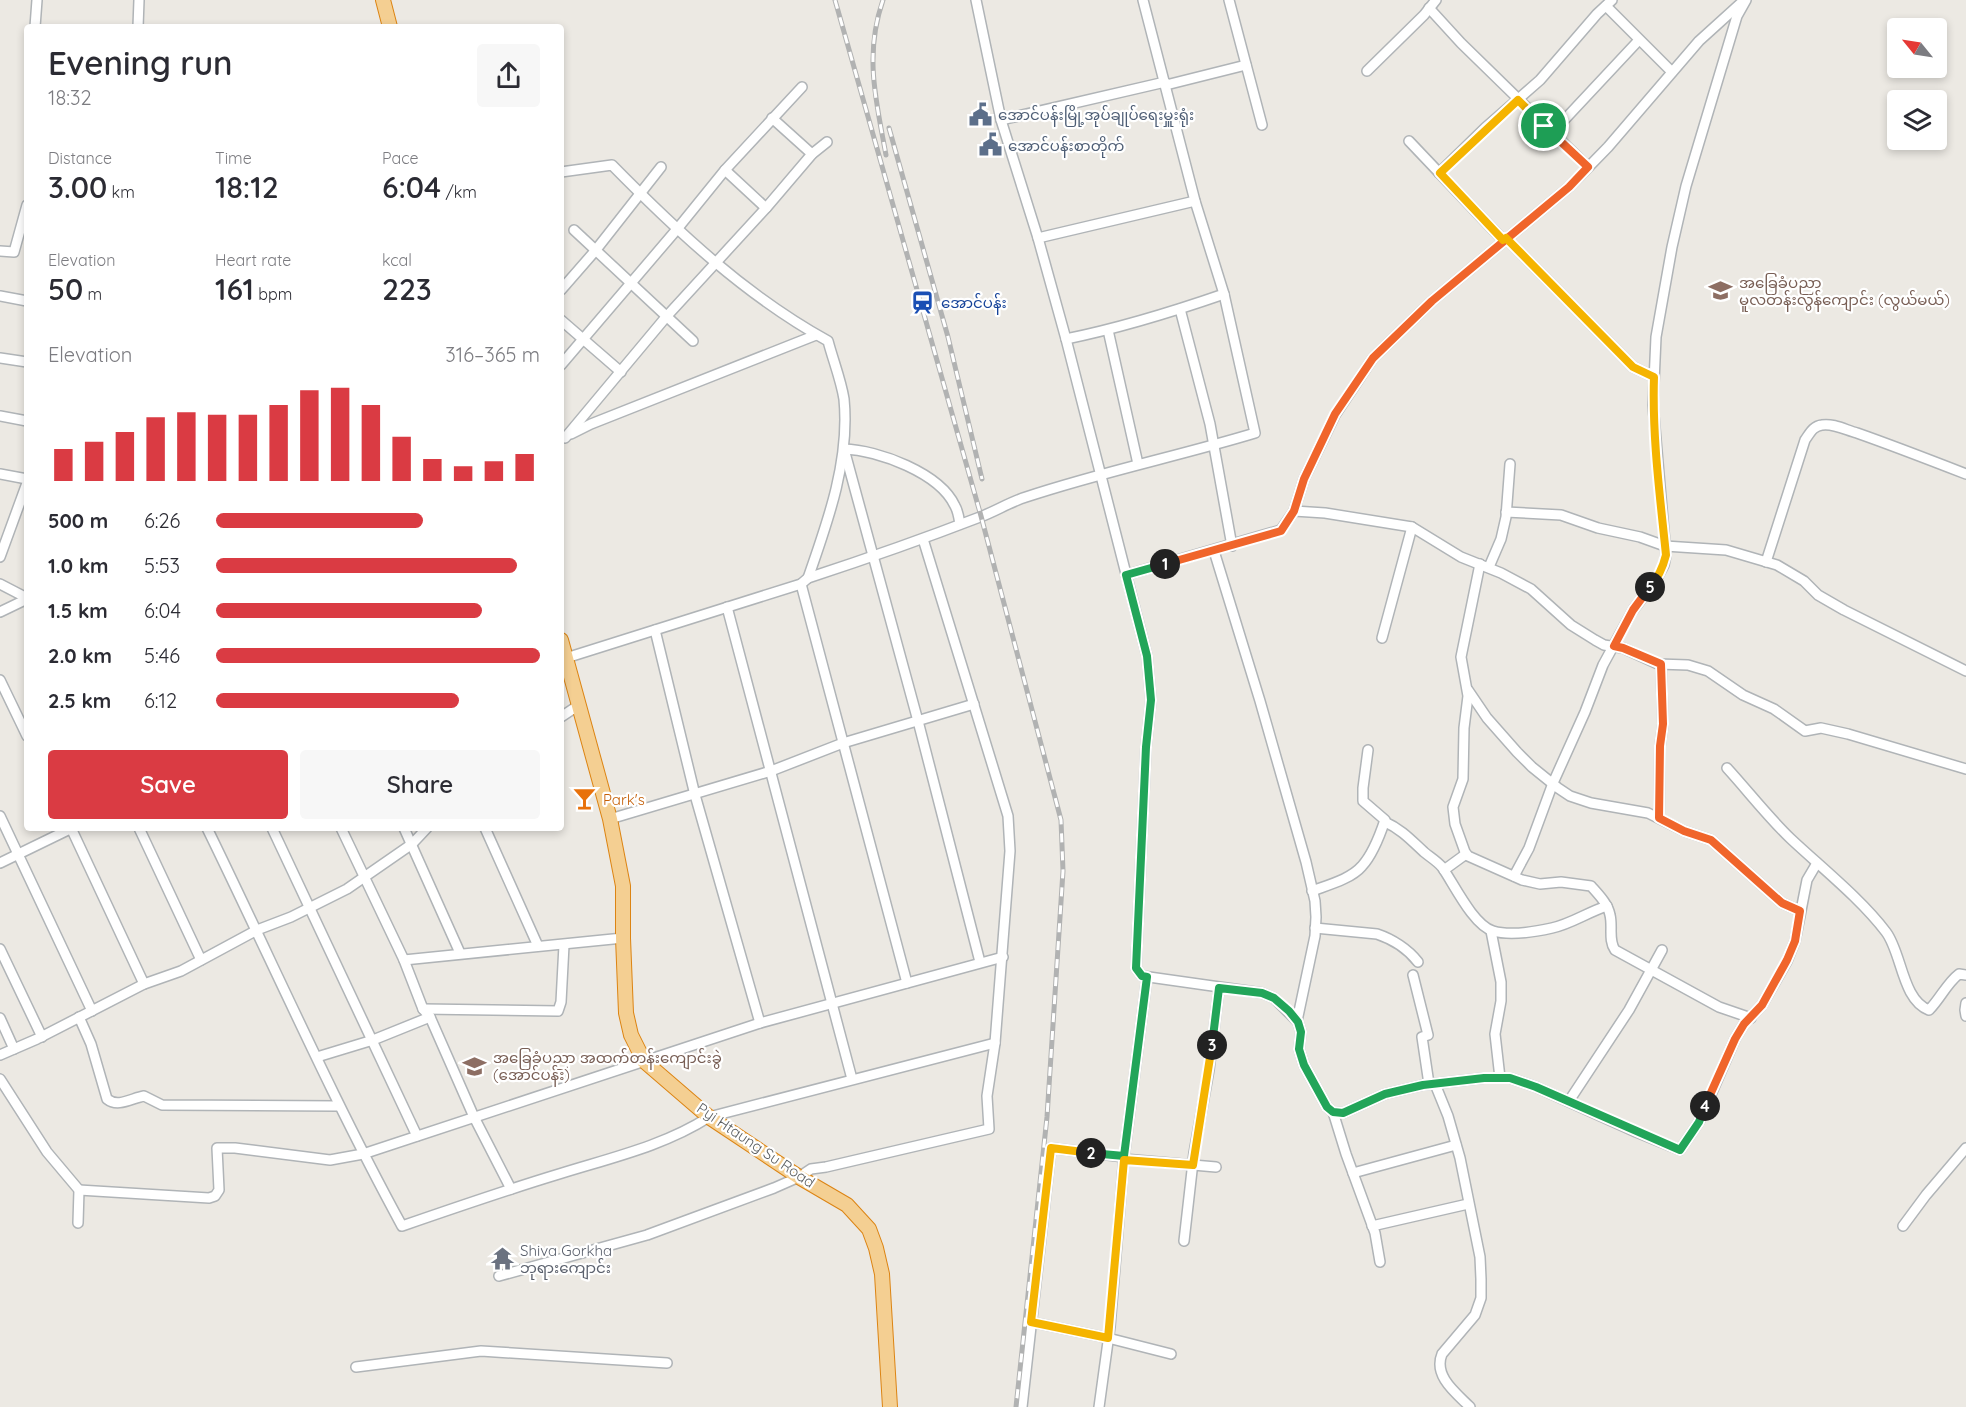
<!DOCTYPE html>
<html lang="en">
<head>
<meta charset="utf-8">
<style>
	:root { --surface:#fff; --page:#f7f7f7; --text:#2b2b33; --muted:#7c7c81; --accent:#da3b43 }
	body { margin:0; font-family:Quicksand,"Noto Sans Myanmar",sans-serif; background:var(--page); color:var(--text); height:100vh; display:flex; flex-direction:column; font-size:22px; white-space:nowrap }
	* { box-sizing:border-box; margin:0 }
	p { font-size:20px; color:var(--muted) }
	.icon { flex:none; width:33px; height:33px; fill:none; stroke:currentColor; stroke-width:2; stroke-linecap:round; stroke-linejoin:round }
	.map { position:relative; flex:1; overflow:hidden }
	.panel { position:absolute; left:24px; top:24px; width:540px; height:807px; display:flex; flex-direction:column; background:var(--surface); border-radius:6px; box-shadow:0 3px 9px #0003 }
	.panel>* { flex:none }
	.needle { width:39px; rotate:300deg }
	.buttons { position:absolute; left:1887px; top:18px; display:grid; gap:12px }
	.buttons a { display:grid; place-items:center; width:60px; height:60px; border-radius:6px; background:var(--surface); box-shadow:0 3px 9px #0003; font-size:30px }
	.pin { position:absolute; display:grid; place-items:center; width:51px; height:51px; color:#fff; margin:-26px; border:3px solid #fff; border-radius:50%; box-shadow:0 2px 6px #0007 }
	.km { position:absolute; width:30px; height:30px; margin:-15px; border-radius:50%; background:#222; color:#fff; font-size:16px; line-height:30px; text-align:center }
	.round { display:grid; place-items:center; flex:none; width:63px; height:63px; border-radius:6px; background:var(--page) }
	.headline { display:flex; align-items:center; justify-content:space-between; height:102px; padding:0 24px }
	h1 { font-size:33px; font-weight:600; line-height:45px }
	.stats { display:grid; grid-template-columns:repeat(3,1fr); gap:9px; height:102px; padding:6px 24px }
	.stats div { display:grid; align-content:center }
	.stats b { font-size:30px; font-weight:600 }
	.stats small { font-size:16px; font-weight:400 }
	.stats p { font-size:16px }
	.chart { height:168px; padding:12px 24px }
	.chart p { display:flex; justify-content:space-between }
	.chart svg { width:100%; height:108px; margin-top:6px; stroke:var(--accent); stroke-width:6 }
	.primary-button { display:flex; gap:12px; margin-top:auto; padding:12px 24px }
	.primary-button a { flex:1; height:69px; border-radius:6px; background:var(--accent); color:#fff; font-size:24px; font-weight:600; line-height:69px; text-align:center }
	.primary-button a+a { background:var(--page); color:var(--text) }
	ul { padding:0 24px; list-style:none; font-size:20px }
	li { display:grid; grid-template-columns:96px 72px 1fr; align-items:center; height:45px }
	li i { height:15px; border-radius:8px; background:var(--accent) }
	.map>svg:first-child { display:block }
	.lines { fill:none; stroke-linecap:round; stroke-linejoin:round }
	.minor-casing { stroke:#b0b4b7; stroke-width:12 }
	.highway-casing { stroke:#dc8413; stroke-width:16 }
	.minor { stroke:#fff; stroke-width:9 }
	.highway { stroke:#f4cf92; stroke-width:14 }
	.rail-casing { stroke:#b1b2b2; stroke-width:5 }
	.rail { stroke:#fff; stroke-width:3; stroke-dasharray:9; stroke-linecap:butt }
	.split-1-casing { stroke:#fff; stroke-width:12 }
	.split-2-casing { stroke:#fff; stroke-width:12 }
	.split-3-casing { stroke:#fff; stroke-width:12 }
	.split-4-casing { stroke:#fff; stroke-width:12 }
	.split-5-casing { stroke:#fff; stroke-width:12 }
	.split-6-casing { stroke:#fff; stroke-width:12 }
	.split-1 { stroke:#f0652b; stroke-width:8 }
	.split-2 { stroke:#22a559; stroke-width:8 }
	.split-3 { stroke:#f5b400; stroke-width:8 }
	.split-4 { stroke:#22a559; stroke-width:8 }
	.split-5 { stroke:#f0652b; stroke-width:8 }
	.split-6 { stroke:#f5b400; stroke-width:8 }
	.labels { text-anchor:middle; dominant-baseline:central; stroke-width:4.5; stroke-linejoin:round; paint-order:stroke }
	.service-label { font-size:15px; fill:#4e5e75; stroke:#fff; text-anchor:start }
	.education-label { font-size:15px; fill:#785e54; stroke:#fff; text-anchor:start }
	.transit-label { font-size:15px; fill:#164399; stroke:#fff; text-anchor:start }
	.food-label { font-size:15px; fill:#c56008; stroke:#fff; text-anchor:start }
	.street-label { font-size:15px; fill:#5b5f62; stroke:#fff }
	.worship-label { font-size:15px; fill:#5b616d; stroke:#fff; text-anchor:start }
</style>
</head>
<body>
<div class="map">
<svg width="1966" height="1407" viewBox="0 0 1966 1407">
	<rect width="100%" height="100%" fill="#ece9e3"/>
	<g class="lines">
		<defs>
			<g id="minor">
				<path d="M 976,0 L 1001,120 L 1038,238 L 1066,339 L 1147,656 L 1151,700 L 1146,747 L 1136,968 L 1142,976 L 1262,993 L 1274,998 L 1298,1022 L 1301,1032 L 1299,1049 L 1304,1065 L 1327,1107 L 1333,1112 L 1343,1113 L 1385,1094 L 1423,1085 L 1484,1078 L 1510,1078 L 1536,1087 L 1636,1132 L 1680,1150 L 1699,1122 L 1735,1039 L 1744,1024 L 1762,1005 L 1787,961 L 1795,941 L 1807,880 L 1817,863"/>
				<path d="M 1229,0 L 1262,125"/>
				<path d="M 1606,6 L 1672,72"/>
				<path d="M 1429,8 L 1461,43 L 1588,167"/>
				<path d="M 35,27 L 37,0"/>
				<path d="M 138,27 L 139,0"/>
				<path d="M 1367,71 L 1424,15 L 1436,0"/>
				<path d="M 1166,85 L 1246,65"/>
				<path d="M 772,118 L 812,154"/>
				<path d="M 1001,120 L 1165,82"/>
				<path d="M 1552,133 L 1639,40"/>
				<path d="M 1409,141 L 1503,240"/>
				<path d="M 725,170 L 766,208"/>
				<path d="M 561,172 L 612,165 C 677,231 746,296 828,341 C 833,360 841,380 844,399 C 850,460 828,521 808,578"/>
				<path d="M 1439,173 L 1485,128 L 1540,80 L 1597,14 L 1612,0"/>
				<path d="M 574,230 L 693,341"/>
				<path d="M 1038,238 L 1195,201"/>
				<path d="M 1506,238 L 1633,367 L 1654,377"/>
				<path d="M 0,251 L 14,252 L 27,205"/>
				<path d="M 561,290 L 595,251 L 661,167"/>
				<path d="M 0,296 L 27,301"/>
				<path d="M 1180,309 L 1210,424 L 1232,546"/>
				<path d="M 561,320 L 621,372"/>
				<path d="M 1108,330 L 1138,464"/>
				<path d="M 1066,339 C 1120,328 1172,312 1224,294 L 1195,201 L 1143,0"/>
				<path d="M 0,358 L 27,362"/>
				<path d="M 561,365 L 678,228 L 725,170 L 802,87"/>
				<path d="M 0,416 L 27,421"/>
				<path d="M 571,434 L 591,424 L 816,335"/>
				<path d="M 565,438 L 666,317 L 766,208 L 812,154 L 827,142"/>
				<path d="M 0,474 L 27,479"/>
				<path d="M 1294,511 L 1325,513 L 1412,527 L 1461,557 L 1501,573 L 1531,589 L 1571,625 L 1595,640 L 1604,645 L 1623,648 L 1658,664 L 1688,665 L 1708,671 L 1743,695 L 1774,709 L 1805,731 L 1821,728 L 1848,734 L 1966,769"/>
				<path d="M 1506,512 L 1561,515 L 1598,528 L 1640,537 L 1665,546 L 1726,550 L 1777,565 L 1804,581 L 1818,595 L 1844,610 L 1966,671"/>
				<path d="M 960,524 C 959,518 958,511 955,506 C 940,473 878,450 844,449 L 918,721 L 980,962"/>
				<path d="M 1214,551 L 1260,701 L 1306,862 L 1315,901 L 1316,917 L 1315,936 L 1297,1021"/>
				<path d="M 0,557 L 27,483"/>
				<path d="M 1766,562 L 1805,440 C 1810,433 1813,426 1822,425 C 1833,423 1846,430 1857,433 C 1894,446 1930,460 1966,474"/>
				<path d="M 1480,564 L 1461,657 L 1468,696 L 1464,728 L 1463,779 L 1453,807 L 1455,824 L 1465,852 L 1468,856 L 1522,880 L 1540,884 L 1561,882 L 1591,886 C 1599,895 1608,904 1610,915 C 1613,927 1608,940 1615,950 L 1719,1007 L 1751,1018"/>
				<path d="M 1489,567 L 1501,539 L 1506,517 L 1510,464"/>
				<path d="M 1126,575 L 1281,530 L 1294,511 L 1304,479 L 1335,415 L 1373,358 L 1432,301 L 1569,187 L 1608,147 L 1699,41 L 1741,3"/>
				<path d="M 0,584 L 27,598"/>
				<path d="M 801,584 L 907,983"/>
				<path d="M 727,607 L 852,1079"/>
				<path d="M 0,612 L 27,599"/>
				<path d="M 655,630 L 695,795 L 760,1023"/>
				<path d="M 1382,638 L 1412,527"/>
				<path d="M 566,658 L 801,584 L 808,578 C 866,559 923,539 980,517 C 996,511 1010,502 1026,497 C 1101,472 1179,456 1255,433 L 1224,294"/>
				<path d="M 0,680 L 27,736"/>
				<path d="M 1468,690 L 1487,718 L 1517,752 L 1532,767 L 1558,788 L 1570,796 L 1591,803 L 1648,813 L 1684,831 L 1711,840 L 1782,903 L 1800,911"/>
				<path d="M 561,717 L 579,705"/>
				<path d="M 1727,768 C 1748,791 1768,817 1791,839 C 1822,868 1861,899 1886,932 C 1902,953 1902,1000 1929,1010 C 1940,999 1947,983 1959,974 L 1966,975"/>
				<path d="M 0,816 L 92,1011"/>
				<path d="M 1659,818 L 1660,746 L 1663,724 L 1661,664"/>
				<path d="M 610,819 L 771,771 L 843,743 L 974,704"/>
				<path d="M 1385,822 C 1401,829 1411,840 1424,852 C 1430,857 1437,861 1442,867 C 1454,884 1473,925 1493,931 C 1510,936 1534,932 1552,928 C 1571,924 1588,912 1607,906"/>
				<path d="M 71,828 L 144,984"/>
				<path d="M 139,828 L 201,960"/>
				<path d="M 207,828 C 272,961 331,1096 402,1226 C 454,1208 506,1190 559,1174 C 610,1158 664,1146 709,1117 L 995,1043"/>
				<path d="M 272,828 L 417,1136"/>
				<path d="M 341,828 L 404,960 L 423,1009 L 430,1017 L 474,1117 L 511,1189"/>
				<path d="M 404,828 L 460,953"/>
				<path d="M 485,828 L 538,946"/>
				<path d="M 0,863 L 72,828"/>
				<path d="M 1444,870 L 1466,854"/>
				<path d="M 1514,876 L 1529,848 L 1553,783 L 1585,712 L 1603,665 L 1633,610 L 1656,580 L 1664,565 L 1666,555 L 1653,405 L 1656,337 L 1672,247 L 1686,186 L 1737,16 L 1746,0"/>
				<path d="M 1312,891 C 1328,885 1351,879 1362,866 C 1373,854 1380,835 1385,820 L 1363,801 L 1363,788 L 1368,750"/>
				<path d="M 1315,928 L 1377,934 C 1392,939 1408,949 1418,962"/>
				<path d="M 1491,931 L 1501,982 L 1501,1001 L 1495,1034 L 1500,1078"/>
				<path d="M 0,949 L 42,1037"/>
				<path d="M 404,960 L 623,938"/>
				<path d="M 1413,975 L 1428,1035 L 1422,1037 L 1429,1084"/>
				<path d="M 1966,1003 L 1965,1010 L 1966,1016"/>
				<path d="M 423,1009 L 558,1011 L 561,1002 L 564,945"/>
				<path d="M 79,1017 L 91,1044 L 107,1099 C 118,1108 132,1098 144,1096 L 162,1105 L 338,1106"/>
				<path d="M 0,1018 L 14,1049"/>
				<path d="M 0,1055 L 37,1039 L 144,984 L 181,971 L 257,930 L 291,917 L 347,889 L 412,844 L 427,828"/>
				<path d="M 317,1057 L 373,1040 L 430,1017"/>
				<path d="M 0,1079 L 47,1152 L 79,1190 L 78,1223"/>
				<path d="M 1435,1084 L 1448,1116 L 1460,1158 L 1480,1257 L 1481,1279 L 1481,1298 L 1475,1315 L 1442,1354 C 1433,1376 1456,1393 1470,1407"/>
				<path d="M 1569,1101 L 1629,1010 L 1662,950"/>
				<path d="M 1333,1112 L 1346,1154 L 1375,1233 L 1380,1262"/>
				<path d="M 1124,1159 L 1216,1167"/>
				<path d="M 1353,1173 L 1456,1145"/>
				<path d="M 79,1190 L 209,1198 L 215,1196 L 219,1190 L 217,1148 L 235,1148 L 330,1160 L 363,1154 L 760,1023 L 1003,957"/>
				<path d="M 1372,1226 L 1468,1204"/>
				<path d="M 1903,1226 L 1926,1195 L 1966,1148"/>
				<path d="M 1184,1241 L 1194,1153 L 1209,1070 L 1219,988"/>
				<path d="M 499,1276 L 647,1235 L 774,1188 L 799,1177 L 811,1169 L 826,1167 L 989,1129 L 987,1096 L 995,1043 L 1010,851 L 1008,816 L 923,539"/>
				<path d="M 1031,1322 L 1108,1338 L 1171,1354"/>
				<path d="M 356,1367 L 481,1351 L 667,1363"/>
				<path d="M 1022,1407 L 1051,1148 L 1124,1157 L 1147,977"/>
				<path d="M 1099,1407 L 1110,1327 L 1124,1157"/>
			</g>
			<g id="highway">
				<path d="M 383,0 L 390,27"/>
				<path d="M 561,640 L 610,819 L 623,886 L 623,938 L 626,1013 L 631,1035 L 644,1061 L 709,1117 L 799,1177 L 847,1205 L 869,1229 L 876,1248 L 882,1274 L 890,1407"/>
			</g>
		</defs>
		<use href="#minor" class="minor-casing"/>
		<use href="#highway" class="highway-casing"/>
		<use href="#minor" class="minor"/>
		<use href="#highway" class="highway"/>
		<defs>
			<g id="rail">
				<path d="M 835,0 L 981,516 L 1061,820 L 1063,871 L 1047,1117 L 1016,1407"/>
				<path d="M 883,0 C 864,55 876,100 886,155"/>
				<path d="M 889,128 L 948,337 L 982,479"/>
			</g>
		</defs>
		<use href="#rail" class="rail-casing"/>
		<use href="#rail" class="rail"/>
	</g>
	<g class="lines">
		<defs>
			<path id="split-1" d="M 1165,564 L 1281,531 L 1294,511 L 1304,479 L 1335,414 L 1373,358 L 1432,301 L 1569,187 L 1588,167 L 1544,126"/>
			<path id="split-2" d="M 1091,1153 L 1124,1156 L 1147,977 L 1142,976 L 1136,968 L 1146,747 L 1151,700 L 1147,656 L 1126,575 L 1165,564"/>
			<path id="split-3" d="M 1091,1153 L 1051,1148 L 1031,1322 L 1108,1338 L 1124,1160 L 1193,1165 L 1212,1045"/>
			<path id="split-4" d="M 1212,1045 L 1219,988 L 1262,993 L 1274,998 L 1289,1011 L 1298,1022 L 1301,1032 L 1299,1049 L 1304,1065 L 1327,1107 L 1333,1112 L 1343,1113 L 1385,1094 L 1423,1085 L 1484,1078 L 1510,1078 L 1536,1087 L 1680,1150 L 1699,1122 L 1705,1106"/>
			<path id="split-5" d="M 1650,587 L 1633,610 L 1614,646 L 1623,648 L 1661,664 L 1663,724 L 1660,746 L 1659,818 L 1684,831 L 1711,840 L 1782,903 L 1800,911 L 1795,941 L 1787,960 L 1762,1005 L 1744,1024 L 1735,1039 L 1705,1106"/>
			<path id="split-6" d="M 1544,126 L 1518,100 L 1440,173 L 1503,240 L 1506,238 L 1633,367 L 1654,377 C 1652,436 1660,496 1666,555 C 1663,567 1659,577 1650,587"/>
		</defs>
		<use href="#split-1" class="split-1-casing"/>
		<use href="#split-2" class="split-2-casing"/>
		<use href="#split-3" class="split-3-casing"/>
		<use href="#split-4" class="split-4-casing"/>
		<use href="#split-5" class="split-5-casing"/>
		<use href="#split-6" class="split-6-casing"/>
		<use href="#split-1" class="split-1"/>
		<use href="#split-2" class="split-2"/>
		<use href="#split-3" class="split-3"/>
		<use href="#split-4" class="split-4"/>
		<use href="#split-5" class="split-5"/>
		<use href="#split-6" class="split-6"/>
	</g>
	<defs>
		<symbol id="civic-bare" viewBox="-9 -9 18 18"><path d="M-.6-6.5H3V-4.5H.6V-3L4-1V1h2V6H-6V1h2V-1L-.6-3ZM-1.2 2.5V6h2.4V2.5Z" fill="#5c6f8a" stroke="#fff" stroke-width="2.5" paint-order="stroke"/></symbol>
		<symbol id="school-bare" viewBox="-9 -9 18 18"><path d="M0-5L7-2L0 1L-7-2ZM-4 1L0 2.5L4 1V4Q0 6-4 4Z" fill="#8d6e63" stroke="#fff" stroke-width="2.5" paint-order="stroke"/></symbol>
		<symbol id="station-bare" viewBox="-9 -9 18 18"><path d="M-3-6H3Q5-6 5-4V2Q5 4 3 4L4.5 6H3L1.5 4h-3L-3 6H-4.5L-3 4Q-5 4-5 2V-4Q-5-6-3-6ZM-3.5-4v3h7v-3ZM-3.5 1v1.5H-2V1ZM2 1v1.5H3.5V1Z" fill="#1a4fb4" stroke="#fff" stroke-width="2.5" paint-order="stroke"/></symbol>
		<symbol id="bar-bare" viewBox="-9 -9 18 18"><path d="M-6-5H6L.8 .8V4.5H3.5V6h-7V4.5H-.8V.8Z" fill="#e8710a" stroke="#fff" stroke-width="2.5" paint-order="stroke"/></symbol>
		<symbol id="temple-bare" viewBox="-9 -9 18 18"><path d="M0-6L5-2H3V0L6.5 2.5H4V6H1.5V3h-3V6H-4V2.5H-6.5L-3 0V-2H-5Z" fill="#6b7280" stroke="#fff" stroke-width="2.5" paint-order="stroke"/></symbol>
	</defs>
	<g fill-rule="evenodd">
		<use href="#civic-bare" x="964" y="98" width="33" height="33"/>
		<use href="#civic-bare" x="974" y="128" width="33" height="33"/>
		<use href="#school-bare" x="1704" y="274" width="33" height="33"/>
		<use href="#station-bare" x="906" y="286" width="33" height="33"/>
		<use href="#bar-bare" x="568" y="782" width="33" height="33"/>
		<use href="#school-bare" x="458" y="1050" width="33" height="33"/>
		<use href="#temple-bare" x="486" y="1242" width="33" height="33"/>
	</g>
	<g class="labels">
		<g class="service-label">
			<text x="998" y="114">အောင်ပန်းမြို့အုပ်ချုပ်ရေးမှူးရုံး</text>
			<text x="1008" y="145">အောင်ပန်းစာတိုက်</text>
		</g>
		<g class="education-label">
			<text x="1739" y="282">အခြေခံပညာ<tspan x="1739" dy="17">မူလတန်းလွန်ကျောင်း (လွယ်မယ်)</tspan></text>
			<text x="493" y="1057">အခြေခံပညာ အထက်တန်းကျောင်းခွဲ<tspan x="493" dy="17">(အောင်ပန်း)</tspan></text>
		</g>
		<g class="transit-label">
			<text x="941" y="302">အောင်ပန်း</text>
		</g>
		<g class="food-label">
			<text x="603" y="799">Park's</text>
		</g>
		<g class="street-label">
			<text transform="translate(756 1145) rotate(34)">Pyi Htaung Su Road</text>
		</g>
		<g class="worship-label">
			<text x="520" y="1250">Shiva Gorkha<tspan x="520" dy="17">ဘုရားကျောင်း</tspan></text>
		</g>
	</g>
</svg>
<div class="buttons">
<a><svg class="needle" viewBox="-14 -14 28 28"><path d="M0-13l5 13h-10z" fill="#e53935"/><path d="M0 13l5-13h-10z" fill="#7c7c81"/></svg></a>
<a><svg class="icon" aria-label="layers" viewBox="0 0 24 24"><path d="M12 4l9 5-9 5-9-5zM3 14l9 5 9-5"/></svg></a>
</div>
<div class="pin" style="left:1544px;top:126px;background:#1e9e55"><svg class="icon" aria-label="arrive" viewBox="0 0 24 24"><path d="M6 21V4h12l-3 4 3 4H6"/></svg></div>
<b class="km" style="left:1165px;top:564px">1</b>
<b class="km" style="left:1091px;top:1153px">2</b>
<b class="km" style="left:1212px;top:1045px">3</b>
<b class="km" style="left:1705px;top:1106px">4</b>
<b class="km" style="left:1650px;top:587px">5</b>
<section class="panel">
<div class="headline"><div><h1>Evening run</h1><p>18:32</p></div><a class="round"><svg class="icon" aria-label="share" viewBox="0 0 24 24"><path d="M12 15V3M7 8l5-5 5 5M5 13v7h14v-7"/></svg></a></div>
<div class="stats">
<div><p>Distance</p><b>3.00<small> km</small></b></div>
<div><p>Time</p><b>18:12</b></div>
<div><p>Pace</p><b>6:04<small> /km</small></b></div>
</div>
<div class="stats">
<div><p>Elevation</p><b>50<small> m</small></b></div>
<div><p>Heart rate</p><b>161<small> bpm</small></b></div>
<div><p>kcal</p><b>223</b></div>
</div>
<div class="chart"><p><span>Elevation</span>316–365 m</p>
<svg viewBox="0 0 160 44" preserveAspectRatio="none"><path d="M5 44V31M15 44V28M25 44V24M35 44V18M45 44V16M55 44V17M65 44V17M75 44V13M85 44V7M95 44V6M105 44V13M115 44V26M125 44V35M135 44V38M145 44V36M155 44V33"/></svg>
</div>
<ul>
<li><b>500 m</b>6:26<i style="width:64%"></i></li>
<li><b>1.0 km</b>5:53<i style="width:93%"></i></li>
<li><b>1.5 km</b>6:04<i style="width:82%"></i></li>
<li><b>2.0 km</b>5:46<i style="width:100%"></i></li>
<li><b>2.5 km</b>6:12<i style="width:75%"></i></li>
</ul>
<div class="primary-button"><a>Save</a><a>Share</a></div>
</section>
</div>
</body>
</html>
